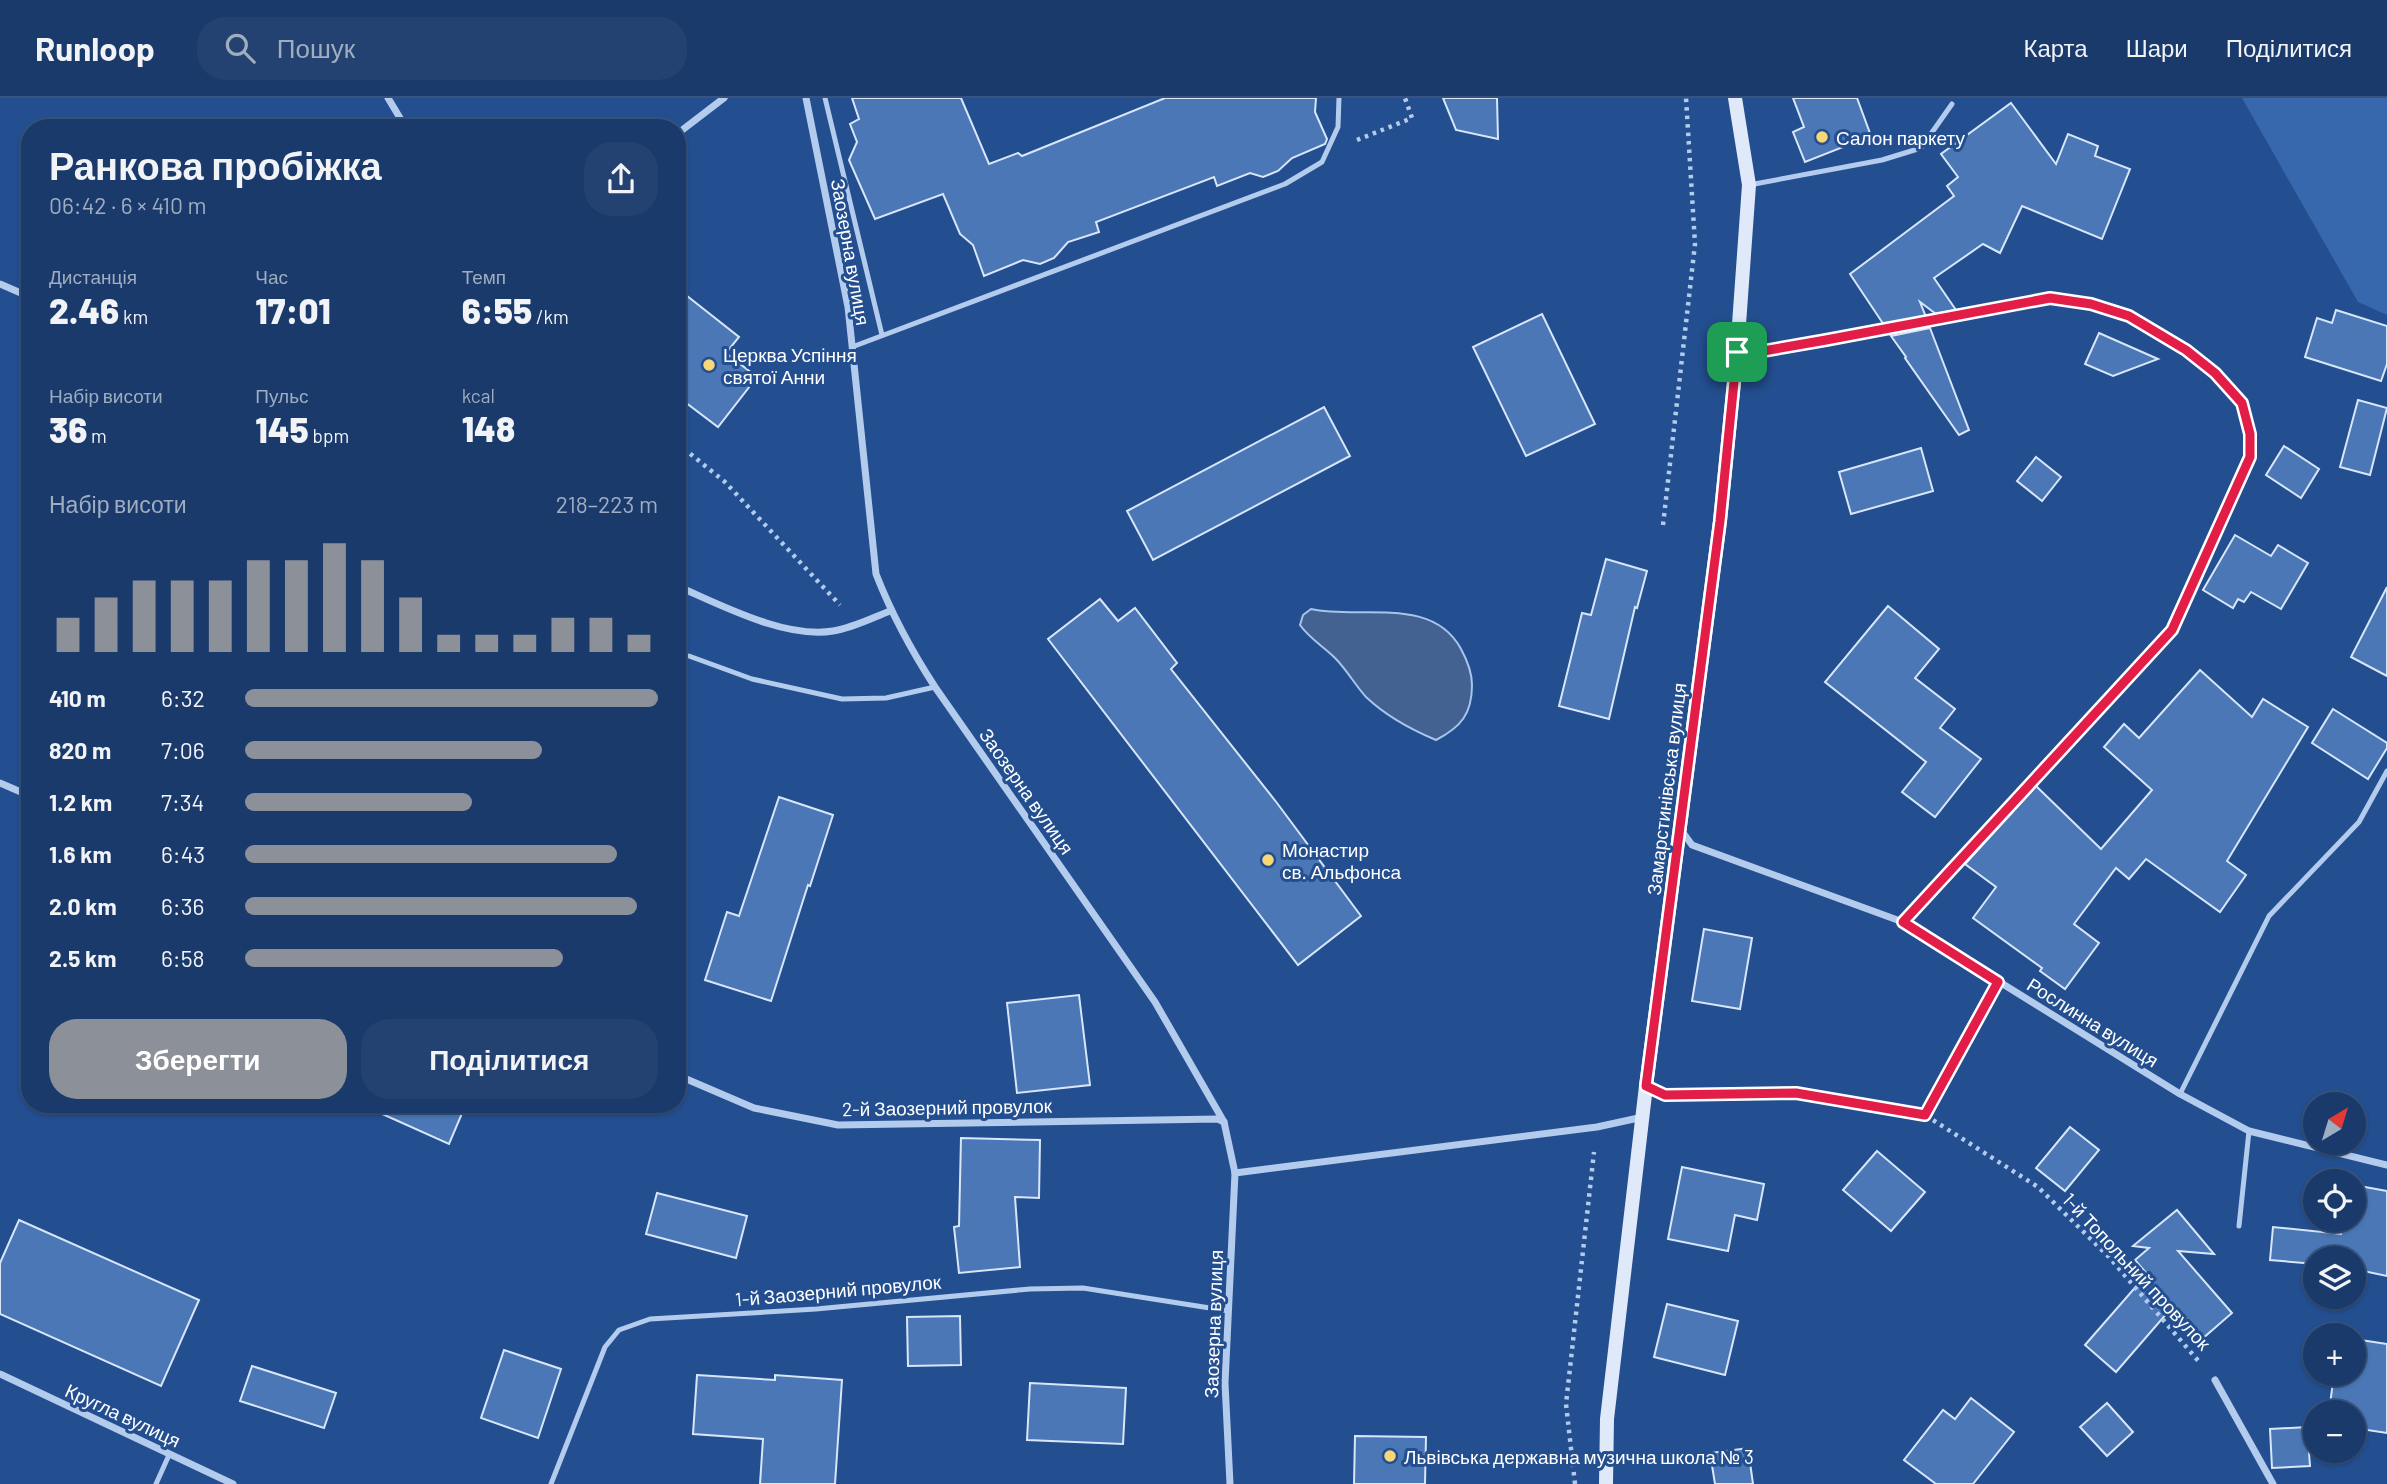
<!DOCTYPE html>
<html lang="uk">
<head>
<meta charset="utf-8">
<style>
	:root { --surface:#1a3a6b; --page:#234171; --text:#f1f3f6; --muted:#9fadc1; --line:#38547e; --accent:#8c9099 }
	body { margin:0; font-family:Barlow,sans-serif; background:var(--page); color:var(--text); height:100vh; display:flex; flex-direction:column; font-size:26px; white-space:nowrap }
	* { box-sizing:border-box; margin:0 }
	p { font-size:23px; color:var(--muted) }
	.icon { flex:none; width:38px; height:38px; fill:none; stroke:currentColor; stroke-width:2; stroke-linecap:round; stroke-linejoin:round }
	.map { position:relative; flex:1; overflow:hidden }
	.drawer { position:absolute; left:21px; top:21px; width:665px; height:994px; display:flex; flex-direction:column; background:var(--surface); border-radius:28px; box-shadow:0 2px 5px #0004,0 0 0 2px var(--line) }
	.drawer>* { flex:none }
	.needle { width:46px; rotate:38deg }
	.controls { position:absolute; left:2303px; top:994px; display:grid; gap:14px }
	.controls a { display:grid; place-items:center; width:63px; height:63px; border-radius:50%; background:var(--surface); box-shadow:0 2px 5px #0004,0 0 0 2px var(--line); font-size:35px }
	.pin { position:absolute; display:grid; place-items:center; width:60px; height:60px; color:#fff; margin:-30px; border-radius:14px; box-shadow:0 4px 10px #0006 }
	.round { display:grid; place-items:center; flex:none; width:74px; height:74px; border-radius:28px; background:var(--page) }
	.overview { display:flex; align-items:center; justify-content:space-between; height:119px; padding:0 28px }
	h1 { font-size:38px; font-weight:800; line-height:52px }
	.metrics { display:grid; grid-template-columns:repeat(3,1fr); gap:10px; height:119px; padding:7px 28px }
	.metrics div { display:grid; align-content:center }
	.metrics b { font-size:35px; font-weight:800 }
	.metrics small { font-size:19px; font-weight:400 }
	.metrics p { font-size:19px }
	.chart { height:196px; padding:14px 28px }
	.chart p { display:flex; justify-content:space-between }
	.chart svg { width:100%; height:126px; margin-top:7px; stroke:var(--accent); stroke-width:6 }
	.button { display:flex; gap:14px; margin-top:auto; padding:14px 28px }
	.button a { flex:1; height:80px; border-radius:28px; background:var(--accent); color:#fff; font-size:28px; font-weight:800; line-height:80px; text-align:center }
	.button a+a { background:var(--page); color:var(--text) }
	ul { padding:0 28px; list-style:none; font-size:23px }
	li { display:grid; grid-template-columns:112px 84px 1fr; align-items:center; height:52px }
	li i { height:18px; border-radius:9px; background:var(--accent) }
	header { display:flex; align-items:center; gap:42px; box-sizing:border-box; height:98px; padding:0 35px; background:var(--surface); border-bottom:2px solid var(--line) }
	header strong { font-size:33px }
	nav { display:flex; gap:38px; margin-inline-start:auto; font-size:24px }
	.search { width:490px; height:63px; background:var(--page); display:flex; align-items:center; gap:18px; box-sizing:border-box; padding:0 24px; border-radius:28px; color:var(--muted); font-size:26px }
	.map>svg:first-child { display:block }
	.green { fill:#3767ac }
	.water { fill:#436291; stroke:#a7c5ed; stroke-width:2 }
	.building { fill:#4b77b6; stroke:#d8e6f9; stroke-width:2 }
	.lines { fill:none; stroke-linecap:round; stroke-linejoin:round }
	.path { stroke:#b3cbec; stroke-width:4.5; stroke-dasharray:3.5 5; stroke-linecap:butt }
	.lane { stroke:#b3cbec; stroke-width:5 }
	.street { stroke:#b3cbec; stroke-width:7 }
	.secondary { stroke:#dfe9f9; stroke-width:14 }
	.route-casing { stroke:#fff; stroke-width:14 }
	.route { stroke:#e11d48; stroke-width:9 }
	.poi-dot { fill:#f7d776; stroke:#234e8f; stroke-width:2.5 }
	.labels { text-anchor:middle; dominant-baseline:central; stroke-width:6; stroke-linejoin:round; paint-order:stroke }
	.poi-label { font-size:19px; fill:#fff; stroke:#234e8f; text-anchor:start }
	.street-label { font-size:19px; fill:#fff; stroke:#234e8f }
</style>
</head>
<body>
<header>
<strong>Runloop</strong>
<div class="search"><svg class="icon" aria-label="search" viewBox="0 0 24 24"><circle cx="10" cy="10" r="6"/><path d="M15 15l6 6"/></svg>Пошук</div>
<nav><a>Карта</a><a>Шари</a><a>Поділитися</a></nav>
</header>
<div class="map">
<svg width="2387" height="1386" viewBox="0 0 2387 1386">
	<rect width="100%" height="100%" fill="#234e8f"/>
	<path class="green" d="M 2242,0 L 2387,0 L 2387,217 L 2358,204 Z"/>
	<path class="water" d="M 1311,511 C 1360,522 1432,497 1461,551 C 1467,562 1472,574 1472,587 C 1472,616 1461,629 1436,642 C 1412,632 1385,617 1366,599 C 1355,587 1347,572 1335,560 C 1324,549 1309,540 1300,527 L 1303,517 Z"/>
	<g class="building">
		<path d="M 852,0 L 961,0 L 989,66 L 1018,55 L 1022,58 L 1165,0 L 1316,0 L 1315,14 L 1327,41 L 1325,46 L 1292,60 L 1278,73 L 1263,79 L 1250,75 L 1217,88 L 1214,79 L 1096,124 L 1099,134 L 1068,144 L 1054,160 L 1040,166 L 1023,162 L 984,178 L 973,147 L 960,136 L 943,96 L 875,121 L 849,62 L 857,44 L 850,26 L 859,21 Z"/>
		<path d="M 1443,0 L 1497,0 L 1498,41 L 1456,32 Z"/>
		<path d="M 1793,0 L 1857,0 L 1871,38 L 1805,64 L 1793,34 L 1804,29 Z"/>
		<path d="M 2011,5 L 2056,66 L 2068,36 L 2098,48 L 2095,58 L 2130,71 L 2102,141 L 2022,108 L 2000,155 L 1983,146 L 1934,180 L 1956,212 L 1936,216 L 1920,204 L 1926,219 L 1884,227 L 1850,176 L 1954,98 L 1947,88 L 1958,79 L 1941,56 Z"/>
		<path d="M 677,190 L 739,239 L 726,255 L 757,279 L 718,329 L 677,298 Z"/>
		<path d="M 2336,212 L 2387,228 L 2387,266 L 2381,283 L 2305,259 L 2317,220 L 2332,225 Z"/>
		<path d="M 1542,216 L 1595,326 L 1526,358 L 1473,249 Z"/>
		<path d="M 1930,230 L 1969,332 L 1959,337 L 1905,260 L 1906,259 L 1891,238 Z"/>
		<path d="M 2099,235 L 2158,261 L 2113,278 L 2085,266 Z"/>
		<path d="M 2358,302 L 2387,310 L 2370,377 L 2340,369 Z"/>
		<path d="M 1324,309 L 1350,358 L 1153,462 L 1127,413 Z"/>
		<path d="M 2284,348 L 2319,371 L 2301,400 L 2266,377 Z"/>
		<path d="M 1921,350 L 1933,393 L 1851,416 L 1839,374 Z"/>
		<path d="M 2036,359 L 2061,379 L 2042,403 L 2017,383 Z"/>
		<path d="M 2235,437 L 2271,458 L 2278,447 L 2308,465 L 2281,511 L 2251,494 L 2244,504 L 2238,501 L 2233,510 L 2203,492 Z"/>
		<path d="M 1606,461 L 1647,473 L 1637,510 L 1635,509 L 1609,621 L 1559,608 L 1582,515 L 1591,517 Z"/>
		<path d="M 2387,489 L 2387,578 L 2351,559 Z"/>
		<path d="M 1100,501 L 1118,523 L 1135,510 L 1177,565 L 1171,571 L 1277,705 L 1361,818 L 1298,867 L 1048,541 Z"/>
		<path d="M 1888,508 L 1939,551 L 1915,580 L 1955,611 L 1940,630 L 1981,661 L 1935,719 L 1902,694 L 1926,664 L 1825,584 Z"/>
		<path d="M 2200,572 L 2252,619 L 2263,601 L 2308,629 L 2227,763 L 2246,777 L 2220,814 L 2146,761 L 2129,781 L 2116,770 L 2074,826 L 2099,845 L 2065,891 L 2040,873 L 2042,870 L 1973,820 L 1996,789 L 1965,766 L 2036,688 L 2101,751 L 2152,692 L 2104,649 L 2124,626 L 2139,640 Z"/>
		<path d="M 2333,611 L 2387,645 L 2387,650 L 2368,681 L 2312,645 Z"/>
		<path d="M 779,699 L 833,717 L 810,788 L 808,787 L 771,903 L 705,882 L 727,814 L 739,818 Z"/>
		<path d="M 1704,831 L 1752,840 L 1740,911 L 1692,903 Z"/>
		<path d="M 1079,897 L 1090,987 L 1017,995 L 1007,905 Z"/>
		<path d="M 360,1006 L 466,1006 L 449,1046 Z"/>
		<path d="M 2070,1029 L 2099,1052 L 2065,1093 L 2036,1070 Z"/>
		<path d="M 961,1040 L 1040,1042 L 1039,1100 L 1015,1099 L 1020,1169 L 959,1175 L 954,1129 L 959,1128 Z"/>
		<path d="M 1877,1053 L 1925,1094 L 1891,1133 L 1843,1092 Z"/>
		<path d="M 1682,1069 L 1764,1086 L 1757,1122 L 1735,1117 L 1728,1153 L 1668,1141 Z"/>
		<path d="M 2354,1087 L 2387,1093 L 2387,1178 L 2354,1171 L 2354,1160 L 2315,1160 L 2315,1166 L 2270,1162 L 2273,1129 L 2341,1136 L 2344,1122 L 2354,1122 Z"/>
		<path d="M 657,1095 L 747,1118 L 736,1160 L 646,1136 Z"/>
		<path d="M 2177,1112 L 2214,1156 L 2178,1153 L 2232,1215 L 2202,1241 L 2174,1207 L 2116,1274 L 2085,1247 L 2147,1176 L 2135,1162 L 2149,1150 L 2133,1148 Z"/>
		<path d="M 19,1122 L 199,1202 L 161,1288 L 0,1216 L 0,1165 Z"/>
		<path d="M 1667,1206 L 1738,1223 L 1725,1277 L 1654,1259 Z"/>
		<path d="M 960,1218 L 961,1267 L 908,1268 L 907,1219 Z"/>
		<path d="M 2354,1241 L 2387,1246 L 2387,1335 L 2354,1330 L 2354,1314 L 2329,1314 L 2334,1276 L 2354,1276 Z"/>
		<path d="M 504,1252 L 561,1271 L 538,1340 L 481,1320 Z"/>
		<path d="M 252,1268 L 336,1295 L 324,1330 L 240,1303 Z"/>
		<path d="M 697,1277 L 775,1282 L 775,1277 L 842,1282 L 835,1386 L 760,1386 L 763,1341 L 693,1336 Z"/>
		<path d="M 1030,1285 L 1126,1290 L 1123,1346 L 1027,1342 Z"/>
		<path d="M 1971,1300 L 2014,1334 L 1973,1386 L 1936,1386 L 1904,1362 L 1943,1312 L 1955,1321 Z"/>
		<path d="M 2107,1305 L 2133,1334 L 2107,1358 L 2080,1329 Z"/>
		<path d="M 2307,1329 L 2310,1368 L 2272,1370 L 2270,1331 Z"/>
		<path d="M 1355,1338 L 1426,1339 L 1425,1386 L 1354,1386 Z"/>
		<path d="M 1748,1350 L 1753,1386 L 1715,1386 L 1710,1355 Z"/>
	</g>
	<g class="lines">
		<g class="path">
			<path d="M 1357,42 L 1412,20 L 1405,0"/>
			<path d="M 677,345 L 725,384 L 840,507"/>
			<path d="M 1663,427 L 1695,146 L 1686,0"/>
			<path d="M 1673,997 L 1796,995 L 1925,1017 L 2038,1089 L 2109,1159 L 2201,1266"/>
			<path d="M 1925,1017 L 1987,904"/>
			<path d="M 1575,1386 L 1566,1306 L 1594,1054"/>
		</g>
		<g class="lane">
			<path d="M 825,0 L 882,237"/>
			<path d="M 1749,87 L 1882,62 L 1921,50 L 1952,6"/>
			<path d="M 852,249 L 1285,86 L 1322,64 L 1338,29 L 1339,0"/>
			<path d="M 689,558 L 752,581 L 842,601 L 886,600 L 935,589"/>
			<path d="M 2180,996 L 2269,818 L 2359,724 L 2387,673"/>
			<path d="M 2239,1128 L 2249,1033"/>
			<path d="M 156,1386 L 169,1357"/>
			<path d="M 551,1386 L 605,1249 L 619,1232 L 650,1221 L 816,1211 L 1030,1191 L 1083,1190 L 1229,1213"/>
		</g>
		<g class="street">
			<path d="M 388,0 L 406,30"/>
			<path d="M 806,0 L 848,209 L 876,476 C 892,517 911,552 935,589 L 1155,904 L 1224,1024 L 1235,1075 L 1225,1285 L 1230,1386"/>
			<path d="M 677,36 L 724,0"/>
			<path d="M 0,186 L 30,199"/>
			<path d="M 1737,254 L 1752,255 L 1900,230 L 2050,200 L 2091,206 L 2129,218 L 2186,252 L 2215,275 L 2243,305 L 2250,336 L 2250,359 L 2172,532 L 1903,824"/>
			<path d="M 677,488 C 721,507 785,541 833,533 C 853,530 872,520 890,513"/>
			<path d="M 0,685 L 30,698"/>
			<path d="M 1681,732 L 1692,747 L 1903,824 L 2180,996 L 2249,1033 L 2387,1067"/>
			<path d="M 677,977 L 754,1010 L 838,1027 L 1218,1021 L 1224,1024"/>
			<path d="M 1235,1075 L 1597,1029 L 1643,1019"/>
			<path d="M 0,1276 L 233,1386"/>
			<path d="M 2215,1282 L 2273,1386"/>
		</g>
		<path class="secondary" d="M 1606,1386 L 1607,1321 L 1646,988 L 1720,423 L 1737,254 L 1749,87 L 1735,0"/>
	</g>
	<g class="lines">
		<defs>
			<path id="route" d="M 2050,200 L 2091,206 L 2129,218 L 2186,252 L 2215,275 L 2242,305 L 2250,336 L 2250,359 L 2172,532 L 1903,824 L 1998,884 L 1925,1017 L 1796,995 L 1665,997 L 1646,988 L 1720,423 L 1737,254 L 1752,255 L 1826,242 Z"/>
		</defs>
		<use href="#route" class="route-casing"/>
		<use href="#route" class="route"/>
	</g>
	<g class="poi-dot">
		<circle cx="1822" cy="39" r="7"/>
		<circle cx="709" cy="267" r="7"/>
		<circle cx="1268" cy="762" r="7"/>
		<circle cx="1390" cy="1358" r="7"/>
	</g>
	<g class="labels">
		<g class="poi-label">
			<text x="1836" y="39">Салон паркету</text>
			<text x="723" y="256">Церква Успіння<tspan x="723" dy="22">святої Анни</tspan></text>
			<text x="1282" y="751">Монастир<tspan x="1282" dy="22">св. Альфонса</tspan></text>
			<text x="1404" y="1358">Львівська державна музична школа № 3</text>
		</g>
		<g class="street-label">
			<text transform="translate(851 154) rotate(80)">Заозерна вулиця</text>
			<text transform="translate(1666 691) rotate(-83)">Замарстинівська вулиця</text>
			<text transform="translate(1027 693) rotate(55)">Заозерна вулиця</text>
			<text transform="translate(2093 924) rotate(32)">Рослинна вулиця</text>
			<text transform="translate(947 1009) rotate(-1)">2-й Заозерний провулок</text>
			<text transform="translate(2137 1173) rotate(47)">1-й Топольний провулок</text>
			<text transform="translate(838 1192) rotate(-5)">1-й Заозерний провулок</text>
			<text transform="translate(1213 1226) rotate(-88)">Заозерна вулиця</text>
			<text transform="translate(123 1317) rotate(25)">Кругла вулиця</text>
		</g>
	</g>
</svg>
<div class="controls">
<a><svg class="needle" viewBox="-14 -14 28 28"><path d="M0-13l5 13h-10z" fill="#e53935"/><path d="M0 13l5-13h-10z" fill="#9fadc1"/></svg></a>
<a><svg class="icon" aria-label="locate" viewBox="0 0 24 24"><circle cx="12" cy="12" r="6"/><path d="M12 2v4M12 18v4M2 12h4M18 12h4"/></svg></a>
<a><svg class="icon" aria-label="layers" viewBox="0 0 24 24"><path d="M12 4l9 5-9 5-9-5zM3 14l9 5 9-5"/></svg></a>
<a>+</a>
<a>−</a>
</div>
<div class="pin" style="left:1737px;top:254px;background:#1e9e55"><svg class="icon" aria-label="arrive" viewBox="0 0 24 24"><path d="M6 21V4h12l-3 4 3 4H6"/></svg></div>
<section class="drawer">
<div class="overview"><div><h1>Ранкова пробіжка</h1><p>06:42 · 6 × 410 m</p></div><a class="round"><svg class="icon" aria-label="share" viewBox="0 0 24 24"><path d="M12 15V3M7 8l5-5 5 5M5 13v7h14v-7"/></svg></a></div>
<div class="metrics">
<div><p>Дистанція</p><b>2.46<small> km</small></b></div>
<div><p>Час</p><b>17:01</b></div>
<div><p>Темп</p><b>6:55<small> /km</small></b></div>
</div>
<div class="metrics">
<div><p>Набір висоти</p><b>36<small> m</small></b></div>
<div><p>Пульс</p><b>145<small> bpm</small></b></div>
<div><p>kcal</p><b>148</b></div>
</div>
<div class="chart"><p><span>Набір висоти</span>218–223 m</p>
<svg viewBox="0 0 160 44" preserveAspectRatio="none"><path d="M5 44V32M15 44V25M25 44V19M35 44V19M45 44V19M55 44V12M65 44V12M75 44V6M85 44V12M95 44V25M105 44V38M115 44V38M125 44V38M135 44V32M145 44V32M155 44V38"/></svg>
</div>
<ul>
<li><b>410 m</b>6:32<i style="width:100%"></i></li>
<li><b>820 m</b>7:06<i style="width:72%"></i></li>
<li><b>1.2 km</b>7:34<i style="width:55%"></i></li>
<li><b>1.6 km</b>6:43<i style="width:90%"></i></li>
<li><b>2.0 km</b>6:36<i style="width:95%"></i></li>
<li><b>2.5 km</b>6:58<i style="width:77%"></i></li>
</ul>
<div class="button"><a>Зберегти</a><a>Поділитися</a></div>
</section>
</div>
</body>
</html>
